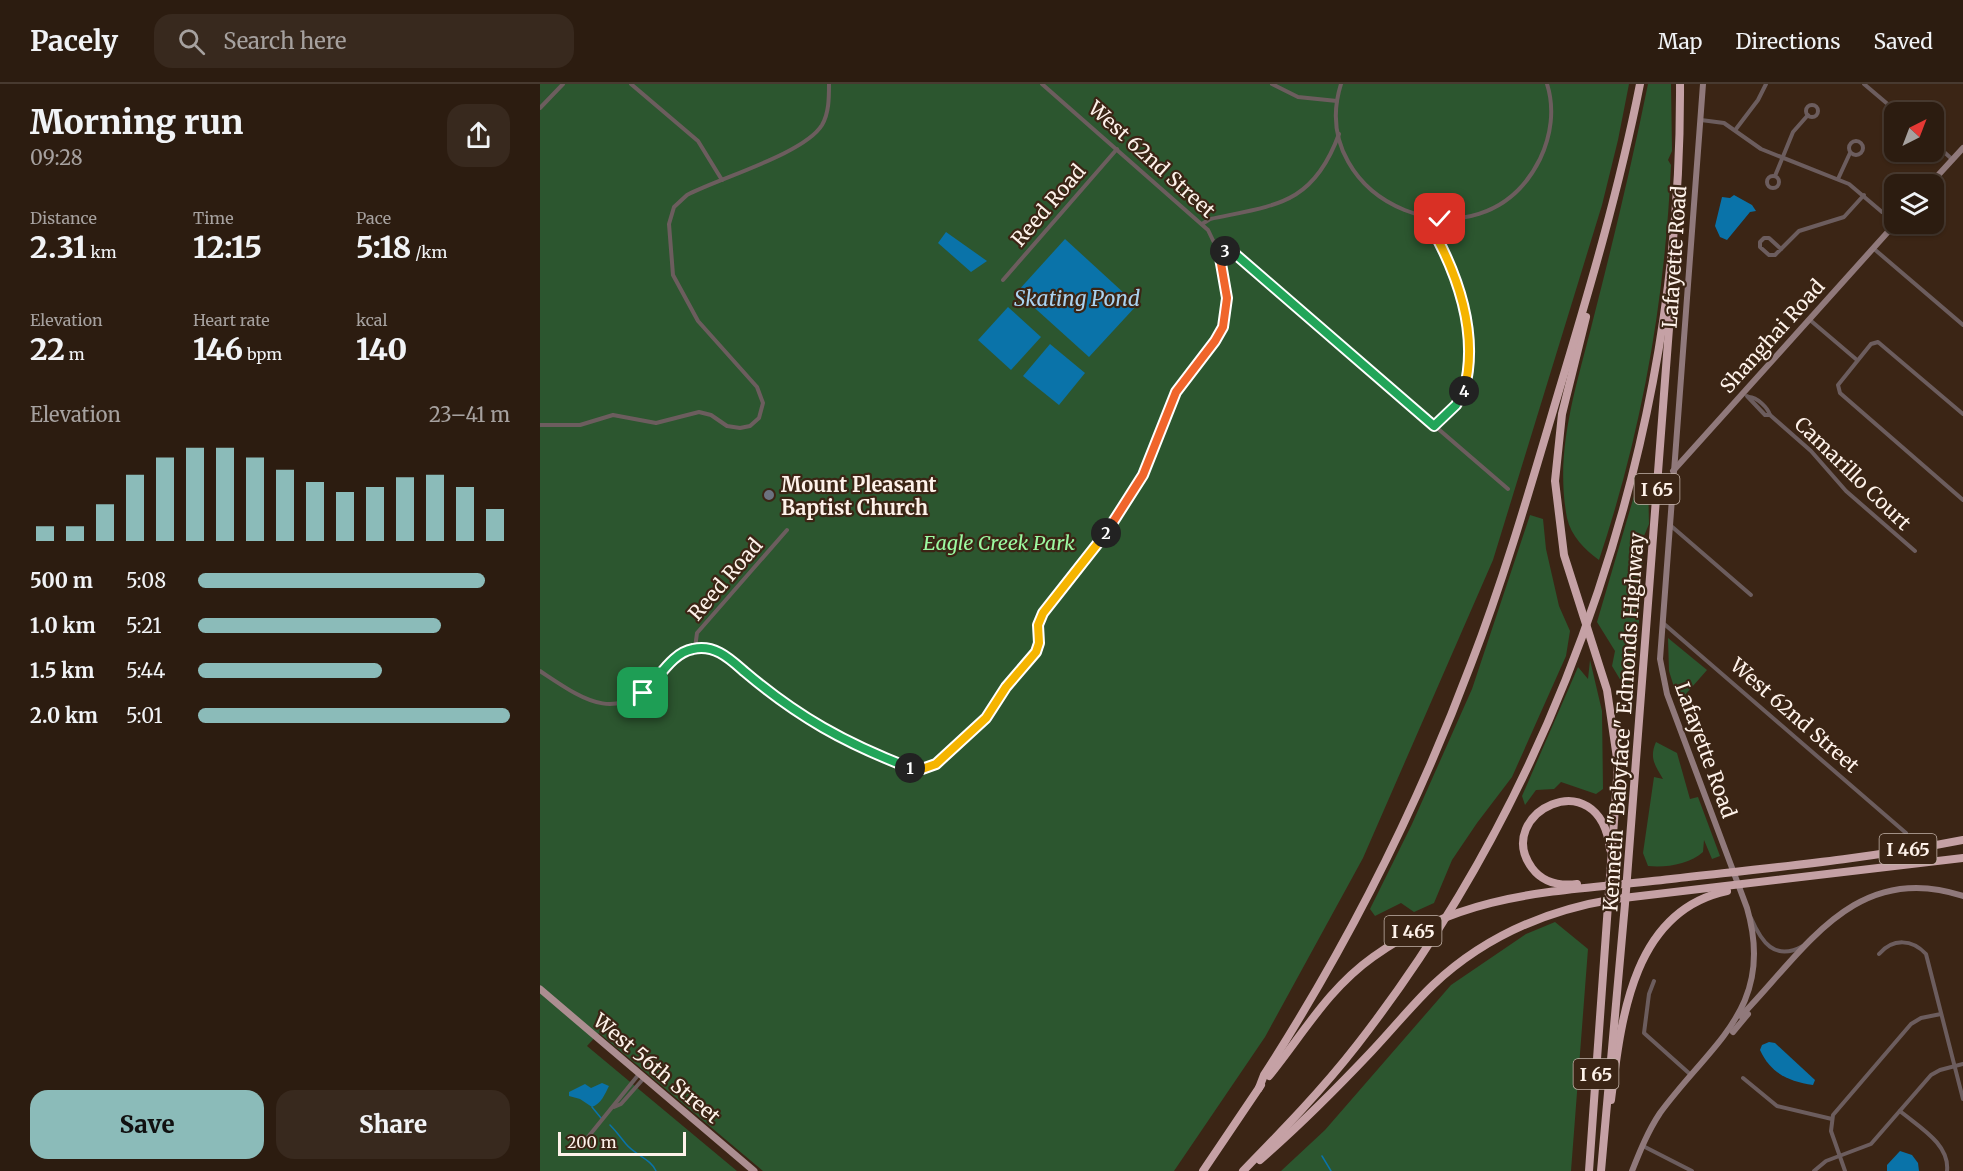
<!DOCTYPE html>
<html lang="en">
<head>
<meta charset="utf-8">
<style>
	:root { --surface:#2c1c10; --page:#38291e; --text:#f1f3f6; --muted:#a6a19f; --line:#483a30; --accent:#8bbbb9 }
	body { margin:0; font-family:Merriweather,serif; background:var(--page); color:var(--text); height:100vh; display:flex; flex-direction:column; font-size:22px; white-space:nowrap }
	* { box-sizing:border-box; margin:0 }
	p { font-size:20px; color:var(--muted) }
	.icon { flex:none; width:33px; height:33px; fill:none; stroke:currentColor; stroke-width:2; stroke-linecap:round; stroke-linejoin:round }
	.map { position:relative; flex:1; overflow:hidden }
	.drawer { display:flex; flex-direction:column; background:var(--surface); width:540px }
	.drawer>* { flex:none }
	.needle { width:39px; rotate:42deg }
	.controls { position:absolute; left:1344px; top:18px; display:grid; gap:12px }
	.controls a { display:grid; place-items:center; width:60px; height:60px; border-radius:12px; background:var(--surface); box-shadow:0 2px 4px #0004,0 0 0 2px var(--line); font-size:30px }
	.scale { position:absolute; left:18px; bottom:15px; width:128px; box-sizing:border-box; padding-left:6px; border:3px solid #fef2ea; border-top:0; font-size:16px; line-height:21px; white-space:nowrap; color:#fef2ea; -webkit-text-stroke:4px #3b2515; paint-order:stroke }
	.pin { position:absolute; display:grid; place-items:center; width:51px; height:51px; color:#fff; margin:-26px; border-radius:12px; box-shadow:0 3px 9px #0006 }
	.km { position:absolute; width:30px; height:30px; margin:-15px; border-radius:50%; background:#222; color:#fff; font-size:16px; line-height:30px; text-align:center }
	.round { display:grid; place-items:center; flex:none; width:63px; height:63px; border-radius:18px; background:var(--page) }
	.summary { display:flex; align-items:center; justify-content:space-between; height:102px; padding:0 30px }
	h1 { font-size:33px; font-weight:800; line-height:45px }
	.metrics { display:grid; grid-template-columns:repeat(3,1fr); gap:9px; height:102px; padding:6px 30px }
	.metrics div { display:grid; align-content:center }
	.metrics b { font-size:30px; font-weight:800 }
	.metrics small { font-size:16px; font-weight:400 }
	.metrics p { font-size:16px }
	.chart { height:168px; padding:12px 30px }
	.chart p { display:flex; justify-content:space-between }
	.chart svg { width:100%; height:108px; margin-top:6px; stroke:var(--accent); stroke-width:6 }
	.cta { display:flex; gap:12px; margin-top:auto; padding:12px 30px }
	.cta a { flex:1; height:69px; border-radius:18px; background:var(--accent); color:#111; font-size:24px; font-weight:800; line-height:69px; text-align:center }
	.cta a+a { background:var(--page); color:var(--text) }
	ul { padding:0 30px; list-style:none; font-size:20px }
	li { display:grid; grid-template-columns:96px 72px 1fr; align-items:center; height:45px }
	li i { height:15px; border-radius:8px; background:var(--accent) }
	header { display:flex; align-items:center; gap:36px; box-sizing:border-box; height:84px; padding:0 30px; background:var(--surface); border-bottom:2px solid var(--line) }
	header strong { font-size:28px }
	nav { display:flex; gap:33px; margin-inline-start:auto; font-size:21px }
	.search { width:420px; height:54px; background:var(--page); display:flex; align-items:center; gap:15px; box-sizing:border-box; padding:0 21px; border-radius:18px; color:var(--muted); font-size:22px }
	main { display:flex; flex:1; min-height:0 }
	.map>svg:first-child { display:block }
	.green { fill:#2c562f }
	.water { fill:#0a73a9 }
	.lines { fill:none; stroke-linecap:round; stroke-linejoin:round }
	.stream { stroke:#0a73a9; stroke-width:1.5 }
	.street { stroke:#6c5d5e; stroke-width:4 }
	.secondary { stroke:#90797b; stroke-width:6 }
	.primary { stroke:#ac8e91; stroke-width:7 }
	.highway { stroke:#c5a1a5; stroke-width:8 }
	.split-1-casing { stroke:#fff; stroke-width:12 }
	.split-2-casing { stroke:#fff; stroke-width:12 }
	.split-3-casing { stroke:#fff; stroke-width:12 }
	.split-4-casing { stroke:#fff; stroke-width:12 }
	.split-5-casing { stroke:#fff; stroke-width:12 }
	.split-1 { stroke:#22a559; stroke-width:8 }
	.split-2 { stroke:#f5b400; stroke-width:8 }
	.split-3 { stroke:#f0652b; stroke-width:8 }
	.split-4 { stroke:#22a559; stroke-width:8 }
	.split-5 { stroke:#f5b400; stroke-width:8 }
	.worship-dot { fill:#6b7280; stroke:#3b2515; stroke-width:2 }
	.labels { text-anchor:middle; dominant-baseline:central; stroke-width:4.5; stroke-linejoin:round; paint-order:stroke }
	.shield { fill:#3b2515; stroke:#c4b4aa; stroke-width:1.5 }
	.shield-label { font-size:18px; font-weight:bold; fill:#fef2ea }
	.street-label { font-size:20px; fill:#fef2ea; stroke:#3b2515 }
	.poi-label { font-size:20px; font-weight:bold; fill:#fef2ea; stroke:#3b2515; text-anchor:start }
	.park-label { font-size:20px; font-style:italic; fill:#9cf9a1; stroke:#3b2515 }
	.water-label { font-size:21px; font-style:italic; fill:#aad2f0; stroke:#3b2515 }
</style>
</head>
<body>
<header>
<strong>Pacely</strong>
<div class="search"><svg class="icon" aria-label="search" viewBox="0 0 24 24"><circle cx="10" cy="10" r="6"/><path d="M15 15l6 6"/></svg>Search here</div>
<nav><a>Map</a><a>Directions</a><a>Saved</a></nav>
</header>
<main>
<section class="drawer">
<div class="summary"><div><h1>Morning run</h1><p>09:28</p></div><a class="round"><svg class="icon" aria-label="share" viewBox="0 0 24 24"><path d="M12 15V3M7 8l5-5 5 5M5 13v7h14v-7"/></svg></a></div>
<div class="metrics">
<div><p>Distance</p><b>2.31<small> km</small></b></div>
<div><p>Time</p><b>12:15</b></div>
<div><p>Pace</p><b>5:18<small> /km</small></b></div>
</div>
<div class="metrics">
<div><p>Elevation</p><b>22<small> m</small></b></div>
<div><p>Heart rate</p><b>146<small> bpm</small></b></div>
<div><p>kcal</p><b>140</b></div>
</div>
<div class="chart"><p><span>Elevation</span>23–41 m</p>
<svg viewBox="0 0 160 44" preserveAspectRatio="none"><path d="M5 44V38M15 44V38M25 44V29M35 44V17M45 44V10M55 44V6M65 44V6M75 44V10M85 44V15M95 44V20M105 44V24M115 44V22M125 44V18M135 44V17M145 44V22M155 44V31"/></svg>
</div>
<ul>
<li><b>500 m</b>5:08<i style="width:92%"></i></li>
<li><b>1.0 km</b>5:21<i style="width:78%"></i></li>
<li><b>1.5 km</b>5:44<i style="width:59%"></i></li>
<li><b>2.0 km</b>5:01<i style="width:100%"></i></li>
</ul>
<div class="cta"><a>Save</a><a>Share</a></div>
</section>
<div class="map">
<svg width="1423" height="1087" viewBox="0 0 1423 1087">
	<rect width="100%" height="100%" fill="#3b2515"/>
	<g class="green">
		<path d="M 0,0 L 1089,0 L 1078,56 L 1062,121 L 953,476 L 823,774 L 725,953 L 634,1087 L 223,1087 L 59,949 L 47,962 L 197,1087 L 0,1087 Z"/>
		<path d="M 1108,0 L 1131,0 L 1132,67 L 1128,76 L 1131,81 C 1125,216 1102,347 1059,476 C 1045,466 1031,452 1027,434 C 1014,366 1037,301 1053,236 C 1073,158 1092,79 1108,0 Z"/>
		<path d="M 1099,395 L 1108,396 L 1109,440 L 1104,452 L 1099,537 L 1090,602 L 1084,602 L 1072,582 L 1075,567 L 1057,538 Z"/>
		<path d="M 990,431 L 1003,435 L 1006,465 L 1019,522 L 1030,547 L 1026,572 L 972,693 L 937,739 L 912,776 L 894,819 L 874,828 L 861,819 L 835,832 L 830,825 L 872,740 L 932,605 Z"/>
		<path d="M 1128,554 L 1167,586 L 1145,611 L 1143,623 L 1140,622 L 1129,587 Z"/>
		<path d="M 1050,576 L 1062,627 L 1063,705 L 1056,710 L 1021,698 L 1014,705 L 996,706 L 985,721 L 982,712 L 1038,583 L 1048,595 Z"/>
		<path d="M 1116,658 L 1137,669 L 1150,715 L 1158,713 L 1180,772 L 1172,775 L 1164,756 L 1163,768 C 1150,780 1126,784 1108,782 L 1103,769 L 1114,693 L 1123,695 C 1115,681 1109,674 1116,658 Z"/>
		<path d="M 1015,838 L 1048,865 L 1031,1087 L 741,1087 L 785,1046 L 911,901 L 986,850 Z"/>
	</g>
	<g class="water">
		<path d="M 1194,111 L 1212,121 L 1216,127 L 1210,128 L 1187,156 L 1180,153 L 1175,142 L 1182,113 L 1190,114 Z"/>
		<path d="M 406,148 L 447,177 L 431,188 L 398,159 Z"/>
		<path d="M 525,155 L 597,221 L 549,273 L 477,208 Z"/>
		<path d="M 468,223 L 501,253 L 471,286 L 438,256 Z"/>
		<path d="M 510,260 L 545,289 L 519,321 L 483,292 Z"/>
		<path d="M 1229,958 L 1235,959 L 1275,996 L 1273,1001 C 1249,997 1231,990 1220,966 L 1222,961 Z"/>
		<path d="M 62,999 L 69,1002 C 65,1010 61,1020 52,1023 L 40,1015 L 29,1012 L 29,1008 L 45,1000 L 51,1004 Z"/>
		<path d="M 1360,1067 L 1372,1071 L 1378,1079 L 1379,1087 L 1347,1087 L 1347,1081 Z"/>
	</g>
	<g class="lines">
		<g class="stream">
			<path d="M 52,1023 L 61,1034"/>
			<path d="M 70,1041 C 77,1048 80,1053 86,1060 C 95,1071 111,1075 116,1087"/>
			<path d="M 782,1072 L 791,1087"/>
		</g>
		<g class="street">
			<path d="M 91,0 L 158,57 L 182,96"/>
			<path d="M 732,0 L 758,13 L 797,17"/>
			<path d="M 801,0 C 764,117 941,194 1000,75 C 1011,52 1015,25 1007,0"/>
			<path d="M 1324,0 L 1357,28"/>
			<circle cx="1272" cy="27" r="6"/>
			<path d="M 0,24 L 23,0"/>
			<path d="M 1161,36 L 1184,39 L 1221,65 L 1309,100 L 1342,128"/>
			<path d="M 1196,45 L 1218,16 L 1226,0"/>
			<circle cx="1316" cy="64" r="7"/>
			<path d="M 1394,59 L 1413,76"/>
			<circle cx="1233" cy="98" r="6"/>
			<path d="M 1235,92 L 1253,48 L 1268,31"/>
			<path d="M 1298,95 L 1310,69"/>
			<path d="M 886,135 C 914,180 946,259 922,311 C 916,324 903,331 894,342"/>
			<path d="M 662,140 L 670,135 C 736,121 773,121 799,50"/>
			<path d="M 1224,154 L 1229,154 L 1241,165 L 1235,171 L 1229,171 L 1220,163 L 1220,158 Z"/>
			<path d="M 1333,164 L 1423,241"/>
			<path d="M 1241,165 L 1259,147 L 1304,133 L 1324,111"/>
			<path d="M 679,168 L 694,169 L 968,405"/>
			<path d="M 463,196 L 577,65"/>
			<path d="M 1270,236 L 1317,276"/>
			<path d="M 1207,312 L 1225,331 L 1230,331"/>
			<path d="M 1209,313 C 1217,313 1228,324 1230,331 L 1271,367 L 1306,407 L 1375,467"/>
			<path d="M 1423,330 L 1338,258 L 1331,260 L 1298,301 L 1300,309 L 1423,416"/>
			<path d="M 0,341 L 40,341 L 73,331 L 116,339 L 159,328 L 171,331 L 187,342 L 200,344 L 210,342 L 219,334 L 223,319 L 217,303 L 158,237 L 133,191 L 129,140 L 134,123 L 147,111 C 179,94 264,70 282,41 C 289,29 289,14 289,0"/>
			<path d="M 1130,441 L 1211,511"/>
			<path d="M 1123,539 L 1366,749"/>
			<path d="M 155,564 C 189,561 218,600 243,620 C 279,648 325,664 367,683 L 382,685 L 396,680 L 448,631 L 466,603 L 496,568 L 503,529 L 570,444 L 594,406 L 611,372 L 636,308 L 675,257 L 685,238 L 687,214 L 680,171 L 668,146 L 502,0"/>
			<path d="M 0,587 C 44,616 76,641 119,593 C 130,580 138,568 155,564 L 157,549 L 247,446"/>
			<path d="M 1211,834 C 1221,857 1234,878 1263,862"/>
			<path d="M 1339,870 C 1353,854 1372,855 1386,870 L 1423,1015"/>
			<path d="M 1114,897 L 1109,910 L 1104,949 L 1151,991"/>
			<path d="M 1203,994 L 1237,1022 L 1292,1035"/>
			<path d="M 74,1023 L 81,1020 L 104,994"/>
			<path d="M 1360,1027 C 1379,1043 1410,1060 1407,1087"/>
			<path d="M 44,1058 L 99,990"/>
			<path d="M 1103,1062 L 1152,1087"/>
			<path d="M 1274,1087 L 1286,1077 L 1331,1060 L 1391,991 L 1400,986 L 1423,980"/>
			<path d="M 1305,1087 L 1291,1047 L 1293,1031 L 1371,940 L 1381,934 L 1401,930"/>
		</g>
		<g class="secondary">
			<path d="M 1390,100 L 1423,64"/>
			<path d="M 1133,387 L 1355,140"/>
			<path d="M 1201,932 C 1265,866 1315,776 1423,812"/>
			<path d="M 1193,948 L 1208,930"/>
			<path d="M 1092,1087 C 1100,1067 1108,1047 1120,1029 C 1171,959 1236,924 1207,824 L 1127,610 L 1120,575 L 1163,0"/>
		</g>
		<path class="primary" d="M 0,905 L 214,1087"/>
		<g class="highway">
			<path d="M 1046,233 L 1022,330 L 1015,397 L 1024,471 L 1067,606 L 1078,681 L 1049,1087"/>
			<path d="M 1037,800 C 1020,802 1003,799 992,784 C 952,730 1059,675 1070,765"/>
			<path d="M 729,992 C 763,950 788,905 833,873 C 927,805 1021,808 1131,795 C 1228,784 1327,775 1423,756"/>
			<path d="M 719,1004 L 724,991 C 807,862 877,724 931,580 C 965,492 991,401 1018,310 C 1049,207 1079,106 1100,0"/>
			<path d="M 1071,1016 C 1081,936 1092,827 1187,807"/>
			<path d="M 720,1076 C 759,1042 796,1005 831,968 C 852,946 871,922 893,901 C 944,853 1006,826 1075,815 L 1423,774"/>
			<path d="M 663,1087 L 721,1001"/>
			<path d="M 703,1087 C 743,1046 782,1006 817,961 C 1027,691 1142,342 1140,0"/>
			<path d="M 1061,1087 L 1085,820 L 1134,179"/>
		</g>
	</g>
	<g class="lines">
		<defs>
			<path id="split-1" d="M 103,609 C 119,595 131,569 153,565 C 175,560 190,575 205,588 C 258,633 305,659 370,684"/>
			<path id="split-2" d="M 370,684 L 382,685 L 396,680 L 446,634 L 466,603 L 496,568 L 499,559 L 498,541 L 503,529 L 566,449"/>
			<path id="split-3" d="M 566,449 L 603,391 L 636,308 L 675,257 L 683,243 L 687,214 L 679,168 L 685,167"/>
			<path id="split-4" d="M 685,167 L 694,169 L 894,342 L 916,321 L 924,307"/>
			<path id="split-5" d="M 900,135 L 886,134 C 916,185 940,247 924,307"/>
		</defs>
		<use href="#split-1" class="split-1-casing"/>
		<use href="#split-2" class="split-2-casing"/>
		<use href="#split-3" class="split-3-casing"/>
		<use href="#split-4" class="split-4-casing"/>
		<use href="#split-5" class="split-5-casing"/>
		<use href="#split-1" class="split-1"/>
		<use href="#split-2" class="split-2"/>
		<use href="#split-3" class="split-3"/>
		<use href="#split-4" class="split-4"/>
		<use href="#split-5" class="split-5"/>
	</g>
	<circle class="worship-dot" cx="229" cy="411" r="6"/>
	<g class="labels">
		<g class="shield">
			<rect x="1094.5" y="390" width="45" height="30" rx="4.5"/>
			<rect x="1339.5" y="750" width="57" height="30" rx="4.5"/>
			<rect x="844.5" y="832" width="57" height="30" rx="4.5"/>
			<rect x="1033.5" y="975" width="45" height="30" rx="4.5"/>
		</g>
		<g class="shield-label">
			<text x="1117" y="405">I 65</text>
			<text x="1368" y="765">I 465</text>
			<text x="873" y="847">I 465</text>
			<text x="1056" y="990">I 65</text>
		</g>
		<g class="street-label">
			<text transform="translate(612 75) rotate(42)">West 62nd Street</text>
			<text transform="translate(508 121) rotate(-49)">Reed Road</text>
			<text transform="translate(1134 173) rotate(-86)">Lafayette Road</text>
			<text transform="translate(1232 252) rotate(-48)">Shanghai Road</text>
			<text transform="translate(1313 389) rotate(44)">Camarillo Court</text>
			<text transform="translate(185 495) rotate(-49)">Reed Road</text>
			<text transform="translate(1255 631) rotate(41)">West 62nd Street</text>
			<text transform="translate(1083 638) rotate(-86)">Kenneth "Babyface" Edmonds Highway</text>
			<text transform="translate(1166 666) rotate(70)">Lafayette Road</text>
			<text transform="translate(117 984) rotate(40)">West 56th Street</text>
		</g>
		<g class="poi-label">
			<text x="241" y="400">Mount Pleasant<tspan x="241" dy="23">Baptist Church</tspan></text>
		</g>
		<g class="park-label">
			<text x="459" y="458">Eagle Creek Park</text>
		</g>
		<g class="water-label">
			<text x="537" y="214">Skating Pond</text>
		</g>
	</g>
</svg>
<div class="controls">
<a><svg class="needle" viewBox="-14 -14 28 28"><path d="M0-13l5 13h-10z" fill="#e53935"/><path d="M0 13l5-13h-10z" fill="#a6a19f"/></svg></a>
<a><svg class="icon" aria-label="layers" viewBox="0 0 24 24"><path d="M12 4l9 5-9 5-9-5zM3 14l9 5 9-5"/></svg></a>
</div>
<div class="scale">200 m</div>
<div class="pin" style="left:103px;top:609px;background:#1e9e55"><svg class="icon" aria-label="arrive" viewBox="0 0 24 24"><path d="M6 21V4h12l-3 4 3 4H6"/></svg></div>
<div class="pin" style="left:900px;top:135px;background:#d93025"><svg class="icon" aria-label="check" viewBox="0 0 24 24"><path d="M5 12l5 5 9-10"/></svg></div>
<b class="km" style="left:370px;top:684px">1</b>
<b class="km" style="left:566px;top:449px">2</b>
<b class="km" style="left:685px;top:167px">3</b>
<b class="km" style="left:924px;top:307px">4</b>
</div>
</main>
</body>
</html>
